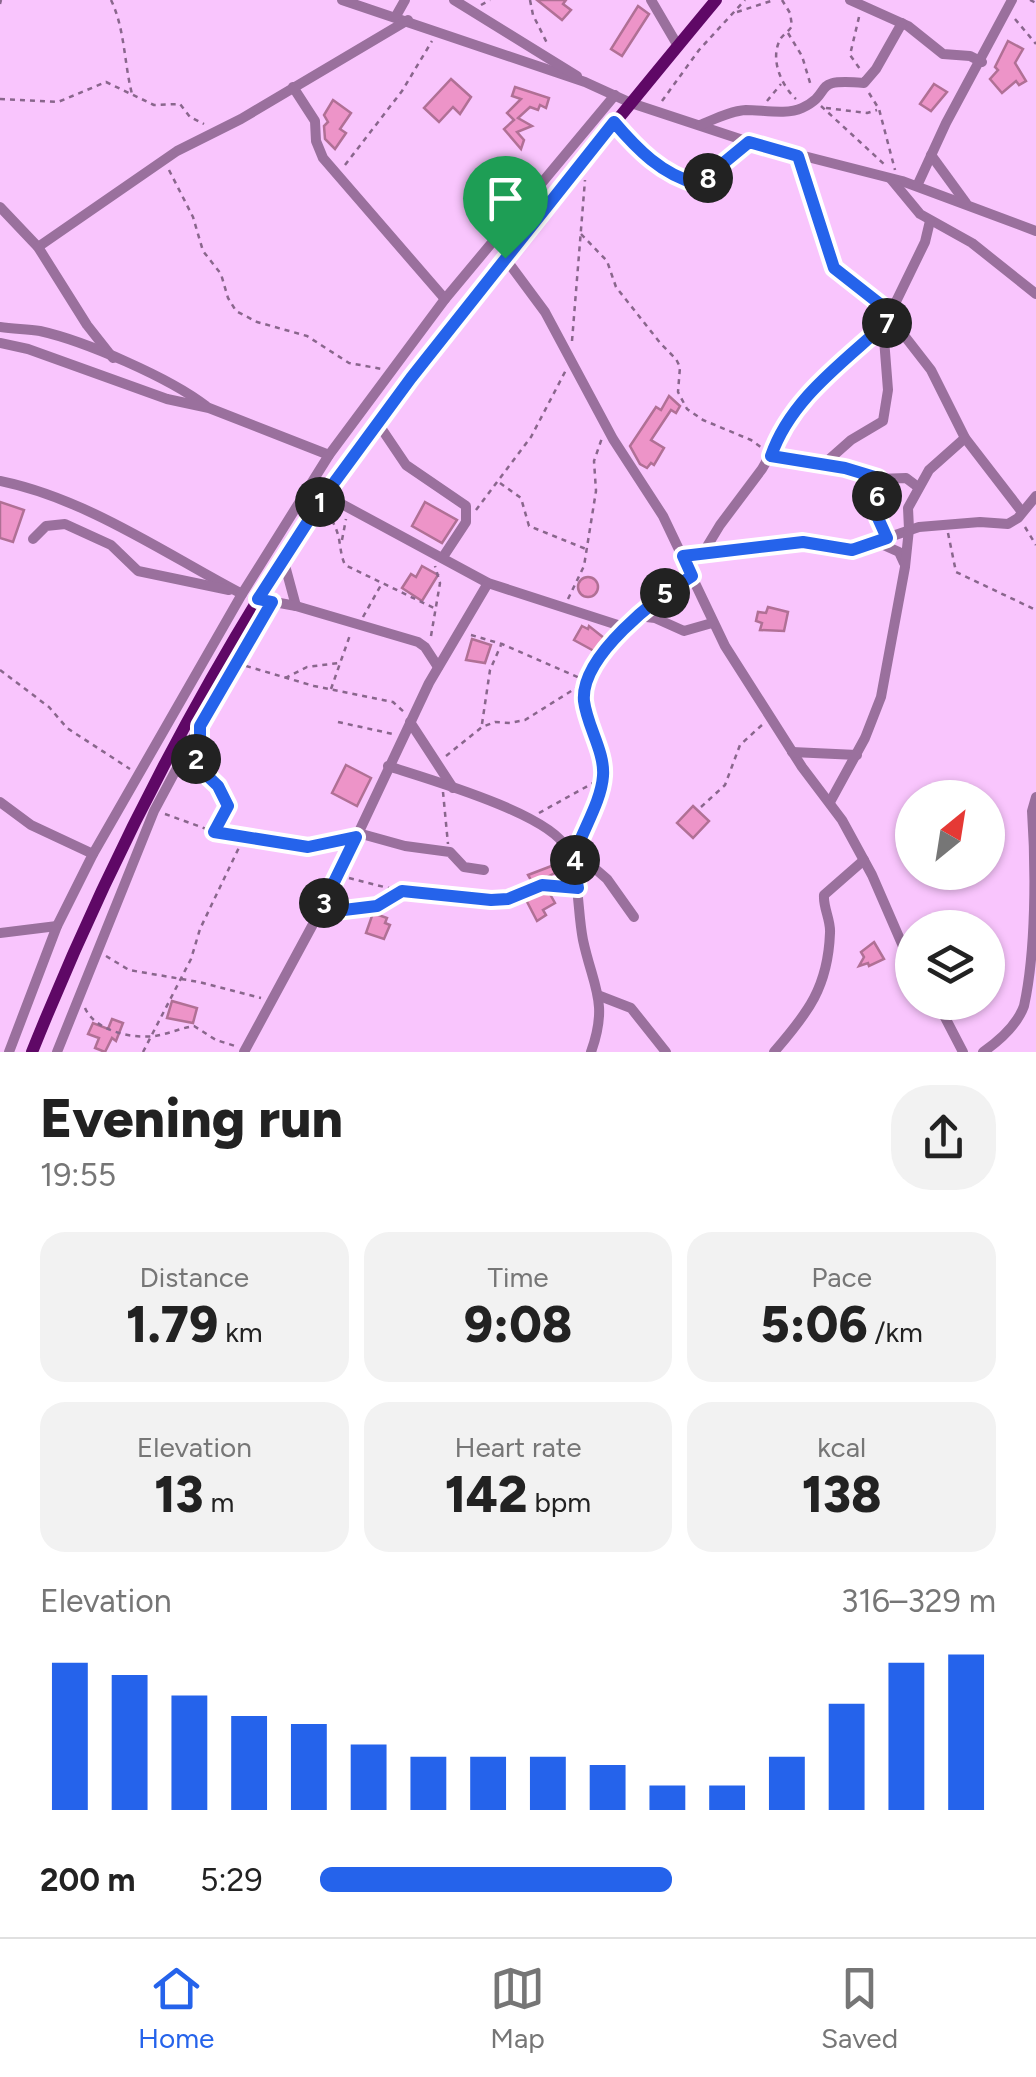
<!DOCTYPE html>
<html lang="en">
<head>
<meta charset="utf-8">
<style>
	:root { --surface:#fff; --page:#f2f2f2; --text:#222; --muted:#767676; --line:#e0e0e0; --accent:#2563eb }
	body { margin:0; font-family:Figtree,sans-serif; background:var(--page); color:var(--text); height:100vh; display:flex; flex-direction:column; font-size:38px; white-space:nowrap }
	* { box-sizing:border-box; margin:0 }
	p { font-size:32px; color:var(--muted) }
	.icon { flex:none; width:55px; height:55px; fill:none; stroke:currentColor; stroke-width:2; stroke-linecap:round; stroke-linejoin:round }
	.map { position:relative; height:1052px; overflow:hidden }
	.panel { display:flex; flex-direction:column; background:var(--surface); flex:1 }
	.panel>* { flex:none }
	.needle { width:65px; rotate:30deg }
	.buttons { position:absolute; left:895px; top:780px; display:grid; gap:20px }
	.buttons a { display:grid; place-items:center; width:110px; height:110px; border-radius:50%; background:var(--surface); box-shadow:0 2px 8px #0004; font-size:50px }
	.pin { position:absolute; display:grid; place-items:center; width:85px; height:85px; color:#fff; margin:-102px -42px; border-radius:50% 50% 50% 0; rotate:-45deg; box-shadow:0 0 10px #0007 }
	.pin .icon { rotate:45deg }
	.km { position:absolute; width:50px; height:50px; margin:-25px; border-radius:50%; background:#222; color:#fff; font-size:28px; line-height:50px; text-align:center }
	.round { display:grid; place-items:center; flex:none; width:105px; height:105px; border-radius:40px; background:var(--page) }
	.head { display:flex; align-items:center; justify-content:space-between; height:170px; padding:0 40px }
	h1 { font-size:55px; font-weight:800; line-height:75px }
	.stats { display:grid; grid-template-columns:repeat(3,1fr); gap:15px; height:170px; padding:10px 40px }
	.stats div { display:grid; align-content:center; border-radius:25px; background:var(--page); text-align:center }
	.stats b { font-size:50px; font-weight:800 }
	.stats small { font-size:28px; font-weight:400 }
	.stats p { font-size:28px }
	.chart { height:280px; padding:20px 40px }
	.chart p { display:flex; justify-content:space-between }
	.chart svg { width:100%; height:180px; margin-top:10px; stroke:var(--accent); stroke-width:6 }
	ul { padding:0 40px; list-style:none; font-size:32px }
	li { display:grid; grid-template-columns:160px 120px 1fr; align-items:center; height:75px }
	li i { height:25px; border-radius:12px; background:var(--accent) }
	.tab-bar { display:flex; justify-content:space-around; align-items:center; height:140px; border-top:2px solid var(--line); background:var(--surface); font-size:28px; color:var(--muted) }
	.tab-bar a { display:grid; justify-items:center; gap:5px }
	.tab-bar .active { color:var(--accent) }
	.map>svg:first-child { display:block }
	.building { fill:#ed94c8; stroke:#b07095; stroke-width:2.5 }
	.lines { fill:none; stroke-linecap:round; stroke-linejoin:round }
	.path { stroke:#89668c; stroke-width:2.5; stroke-dasharray:5 5; stroke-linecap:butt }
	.minor { stroke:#9a709d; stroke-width:10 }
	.major { stroke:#5f0866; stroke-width:12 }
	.route-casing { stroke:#fff; stroke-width:20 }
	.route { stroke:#2563eb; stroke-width:12 }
</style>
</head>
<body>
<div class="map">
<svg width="1036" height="1052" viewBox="0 0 1036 1052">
	<rect width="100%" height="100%" fill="#f9c5fd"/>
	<g class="building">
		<path d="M 537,0 L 566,0 L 563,4 L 571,10 L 562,20 Z"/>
		<path d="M 638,6 L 649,14 L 622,56 L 611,49 Z"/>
		<path d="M 1008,41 L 1023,49 L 1015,63 L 1026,81 L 1019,85 L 1016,81 L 1002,93 L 990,79 L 998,70 L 995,67 Z"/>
		<path d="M 451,79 L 471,97 L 460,114 L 453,107 L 439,122 L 424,108 Z"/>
		<path d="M 934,84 L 947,92 L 931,111 L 920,104 Z"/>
		<path d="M 515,87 L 549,98 L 546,108 L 540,105 L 538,110 L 530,107 L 518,118 L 532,126 L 517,132 L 524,140 L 521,149 L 504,129 L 514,120 L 507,113 L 521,99 L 512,96 Z"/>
		<path d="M 333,100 L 351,113 L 340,129 L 346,133 L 335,149 L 325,139 L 324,126 L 328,122 L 324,115 Z"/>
		<path d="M 669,396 L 680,406 L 676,413 L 671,410 L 651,440 L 664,448 L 654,465 L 651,463 L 647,468 L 640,464 L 630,446 L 656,407 L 661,410 Z"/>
		<path d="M 0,502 L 24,510 L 13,542 L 0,538 Z"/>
		<path d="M 425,502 L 457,520 L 442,543 L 412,526 Z"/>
		<path d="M 422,566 L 438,575 L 422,601 L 402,588 L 411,574 L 416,577 Z"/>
		<circle cx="588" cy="587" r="10"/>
		<path d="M 768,607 L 788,612 L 784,631 L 760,630 L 762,623 L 756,621 L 758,612 L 766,613 Z"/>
		<path d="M 582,626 L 588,629 L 589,626 L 604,638 L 594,651 L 574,640 Z"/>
		<path d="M 472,639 L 491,645 L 485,663 L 466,660 Z"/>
		<path d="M 346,765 L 371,778 L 357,806 L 332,793 Z"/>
		<path d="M 693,806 L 709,821 L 693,838 L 677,823 Z"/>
		<path d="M 562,862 L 564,868 L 542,880 L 555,903 L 543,910 L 546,915 L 537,921 L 523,894 L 535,887 L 528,875 Z"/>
		<path d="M 373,913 L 387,918 L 385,923 L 390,925 L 384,939 L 366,933 Z"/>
		<path d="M 874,942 L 884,959 L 869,966 L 868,963 L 859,966 L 864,957 L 861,952 Z"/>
		<path d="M 172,1001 L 197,1008 L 193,1023 L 167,1018 Z"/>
		<path d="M 112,1019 L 123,1023 L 116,1041 L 112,1038 L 105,1052 L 95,1048 L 99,1038 L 88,1034 L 93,1023 L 108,1029 Z"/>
	</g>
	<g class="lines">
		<g class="path">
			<path d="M 111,0 C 125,29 124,63 132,94"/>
			<path d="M 530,0 L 533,15 L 548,45"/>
			<path d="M 782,0 L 790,13 L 792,26 C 789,31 784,34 781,38 C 769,58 781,85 796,99"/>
			<path d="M 1030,0 L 1036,3"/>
			<path d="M 0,4 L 1,0"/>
			<path d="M 481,5 L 490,0"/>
			<path d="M 737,12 L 774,0"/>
			<path d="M 859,17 L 850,55 L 860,69"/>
			<path d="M 1015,19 L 1036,44"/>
			<path d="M 788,33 L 802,56 L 811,86"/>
			<path d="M 869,93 L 879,109 L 895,170"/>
			<path d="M 0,99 L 58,102 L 106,82 L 154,105 L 180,104 L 190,117 L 204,124"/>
			<path d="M 662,101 L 699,50 L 745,0"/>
			<path d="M 767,101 L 781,84"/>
			<path d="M 821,106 L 885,165"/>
			<path d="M 826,108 L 867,113 L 877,110"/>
			<path d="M 621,131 C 642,154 667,177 698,184 L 737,151"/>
			<path d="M 345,165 L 402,91 L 432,41"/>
			<path d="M 802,167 L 834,268 L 881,306"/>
			<path d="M 169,170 L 193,217 L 203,251 L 221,274 L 228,298 L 236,311 L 257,322 L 307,336 L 349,363 L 382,369"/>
			<path d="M 581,234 L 607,261 L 616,287 L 661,344 L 676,359 L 680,367 L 678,392 L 687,409 L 703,420 L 751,440 L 762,448"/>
			<path d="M 572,341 L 585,180"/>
			<path d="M 500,483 L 521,498 L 529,526 L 586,549"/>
			<path d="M 476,510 L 531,437 L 566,370"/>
			<path d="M 326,512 C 344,535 337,547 345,565 L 436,609"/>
			<path d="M 1025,527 L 1036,545"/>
			<path d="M 948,533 L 956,572 L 1036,610"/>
			<path d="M 342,540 L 346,519"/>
			<path d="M 568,599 L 584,566 L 596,491 L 594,461 L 602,438"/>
			<path d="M 363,617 L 381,585"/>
			<path d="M 471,635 L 502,644 L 580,678"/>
			<path d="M 431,636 L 440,583 L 435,566"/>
			<path d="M 246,666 L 314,686 L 393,702 L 404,712"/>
			<path d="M 0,670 L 49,707 L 67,728 L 130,769"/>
			<path d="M 285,678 L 307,667 L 339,663"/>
			<path d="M 331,689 L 350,635"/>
			<path d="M 338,722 L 393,734"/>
			<path d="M 482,724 L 490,670 L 501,645"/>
			<path d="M 198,752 L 196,765 L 218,786 L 228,806 L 215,832"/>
			<path d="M 446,756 L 482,727 L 495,722 L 510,723 L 525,720 L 576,688"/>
			<path d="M 443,792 L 448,844"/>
			<path d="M 701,807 L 725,785 L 740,745 L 763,724"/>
			<path d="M 539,813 L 593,783"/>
			<path d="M 165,814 L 226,836 L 308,847 L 341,842"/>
			<path d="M 349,878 C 398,891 448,903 498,900 C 526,898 532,883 566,887"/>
			<path d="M 333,910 L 377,905 L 401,892"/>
			<path d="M 106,956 L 129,970 L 199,982 L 261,998"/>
			<path d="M 85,1008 C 95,1031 132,1039 155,1036 C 168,1034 181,1028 194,1026 L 216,1040 L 235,1046"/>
			<path d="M 143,1052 L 191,959 L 200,929 L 244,837"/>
		</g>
		<g class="minor">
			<path d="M 342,0 L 585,82 L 631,103 L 749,142 L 902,181 L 1036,231"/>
			<path d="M 454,0 L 577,76"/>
			<path d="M 651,0 L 678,46"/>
			<path d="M 850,0 L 908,26 L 943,54 L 970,56 L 982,62"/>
			<path d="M 396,16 L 405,0"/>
			<path d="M 293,87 L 315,121 L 316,141 L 323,158 L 445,299"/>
			<path d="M 700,125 C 715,119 730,111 746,110 C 763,110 787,115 802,108 C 836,92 808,78 864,83 L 876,69 L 902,23"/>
			<path d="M 931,155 L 966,203"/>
			<path d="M 891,179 L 920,214 L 972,243 L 1036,294"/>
			<path d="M 917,186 L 946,123 L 1012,0"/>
			<path d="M 0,207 L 38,247 L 87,325 L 113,358"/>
			<path d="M 930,221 L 925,242 L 889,316 L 931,370 L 965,438 L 1022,512"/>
			<path d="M 38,247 L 177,151 L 241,119 L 408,20"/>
			<path d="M 505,258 L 545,312 L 613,439 L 663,516 L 725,646 L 802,767 L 842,820 L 872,875 L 912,967"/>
			<path d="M 0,327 C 13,329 27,329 40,331 C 85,341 170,378 206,406"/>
			<path d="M 0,343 L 28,349 L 167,399 L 209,408 L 329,455"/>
			<path d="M 377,422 L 406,465 L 466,506 L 466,522 L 443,557"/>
			<path d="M 771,456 L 845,468 L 878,479 L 906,478 L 918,487"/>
			<path d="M 825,463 L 851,440 L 883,421 L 888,390 L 883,326"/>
			<path d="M 878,479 L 878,518 L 887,538"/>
			<path d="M 0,481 C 87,499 164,553 242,594"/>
			<path d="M 325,495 L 488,583 L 627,628"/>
			<path d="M 33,539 L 46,526 L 65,524 L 111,545 L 138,571 L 229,590"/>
			<path d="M 879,543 L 899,552 L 904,563"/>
			<path d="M 703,553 L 720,525 L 762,469 L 794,414 L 838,364 L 891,319"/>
			<path d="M 683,556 L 803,542 L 851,550 L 919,527 L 980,522 L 1008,524 L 1018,518 L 1036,496"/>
			<path d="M 283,558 L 296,606"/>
			<path d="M 269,601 L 296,606 L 418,642 L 425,647 L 438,667"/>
			<path d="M 638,616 L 655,618 L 684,631 L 712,623"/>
			<path d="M 410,722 L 453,788"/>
			<path d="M 792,752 L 857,755"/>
			<path d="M 388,766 C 428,779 551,814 567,849 C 580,878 577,909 583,940 C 593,987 609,1002 591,1052"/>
			<path d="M 0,802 L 31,825 L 93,854"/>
			<path d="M 830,802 L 865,738 L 881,697 L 905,567 L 909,529 L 908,508 L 929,470 L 965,438"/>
			<path d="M 358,833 L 405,846 L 450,852 L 464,867 L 484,870"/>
			<path d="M 577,853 L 607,879 L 634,917"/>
			<path d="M 573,864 C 583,836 602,807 603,776 C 605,751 587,726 584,701 C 580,656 657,597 692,576"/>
			<path d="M 0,933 L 57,926"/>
			<path d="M 600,996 L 631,1008 L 666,1052"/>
			<path d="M 937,1002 L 963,1052"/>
			<path d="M 9,1052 L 57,926 L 93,854 L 242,594 L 329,455 L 445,299 L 615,95"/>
			<path d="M 57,1052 L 154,811 L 224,680 L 272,601"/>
			<path d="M 244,1052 L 332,889 L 429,683 L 488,583"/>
			<path d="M 774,1052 C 808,1013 828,987 830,933 C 831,920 823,908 824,895 L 864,860"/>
			<path d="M 983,1052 C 999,1041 1017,1025 1024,1006 C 1036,951 1036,869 1032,811 L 1036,797"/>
		</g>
		<path class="major" d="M 32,1052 C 110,858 206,672 323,498 C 376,418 437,344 496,269 C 569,179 642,89 716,0"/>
	</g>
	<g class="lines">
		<defs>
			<path id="route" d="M 614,122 C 637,149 662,175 698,184 L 749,142 L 798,156 L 834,268 L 890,312 L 890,319 C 847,360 791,397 771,456 L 845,468 L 878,478 L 878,518 L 887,538 L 852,550 L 803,542 L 683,556 L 692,576 C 657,597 580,656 584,701 C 587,726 605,752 603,776 C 601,806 574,843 573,865 C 573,871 577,881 578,888 L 542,885 L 508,899 L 491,900 L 402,891 L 377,906 L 319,913 L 356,837 L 308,847 L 214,832 L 228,806 L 218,786 L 196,765 L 200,744 L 200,726 L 272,602 L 258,599 L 325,495 L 411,378 Z"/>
		</defs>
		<use href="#route" class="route-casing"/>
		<use href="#route" class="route"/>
	</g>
</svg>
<div class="buttons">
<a><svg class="needle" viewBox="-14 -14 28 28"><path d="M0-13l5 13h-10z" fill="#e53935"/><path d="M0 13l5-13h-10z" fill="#767676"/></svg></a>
<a><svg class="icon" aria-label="layers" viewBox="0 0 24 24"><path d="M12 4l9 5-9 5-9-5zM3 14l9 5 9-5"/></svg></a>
</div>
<div class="pin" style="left:505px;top:258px;background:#1e9e55"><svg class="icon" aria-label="arrive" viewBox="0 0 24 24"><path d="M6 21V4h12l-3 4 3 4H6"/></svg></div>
<b class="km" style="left:320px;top:502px">1</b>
<b class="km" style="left:196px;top:759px">2</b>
<b class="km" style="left:324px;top:903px">3</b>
<b class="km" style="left:575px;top:860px">4</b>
<b class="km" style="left:665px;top:593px">5</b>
<b class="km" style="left:877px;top:496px">6</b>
<b class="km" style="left:887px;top:323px">7</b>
<b class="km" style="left:708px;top:178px">8</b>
</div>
<section class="panel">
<div class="head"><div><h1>Evening run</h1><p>19:55</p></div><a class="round"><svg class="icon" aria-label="share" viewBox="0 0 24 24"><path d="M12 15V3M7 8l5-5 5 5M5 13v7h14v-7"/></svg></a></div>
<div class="stats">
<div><p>Distance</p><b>1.79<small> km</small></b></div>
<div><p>Time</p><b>9:08</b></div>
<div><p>Pace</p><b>5:06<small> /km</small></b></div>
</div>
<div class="stats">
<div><p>Elevation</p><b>13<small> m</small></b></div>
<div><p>Heart rate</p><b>142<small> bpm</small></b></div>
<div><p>kcal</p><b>138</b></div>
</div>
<div class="chart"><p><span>Elevation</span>316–329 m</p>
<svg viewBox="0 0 160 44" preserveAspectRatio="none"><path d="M5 44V8M15 44V11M25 44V16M35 44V21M45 44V23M55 44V28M65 44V31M75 44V31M85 44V31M95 44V33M105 44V38M115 44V38M125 44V31M135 44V18M145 44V8M155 44V6"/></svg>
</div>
<ul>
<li><b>200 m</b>5:29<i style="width:52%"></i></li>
</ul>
</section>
<nav class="tab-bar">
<a class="active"><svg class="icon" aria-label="home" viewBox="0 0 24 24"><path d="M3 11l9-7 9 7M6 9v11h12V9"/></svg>Home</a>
<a><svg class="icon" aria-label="map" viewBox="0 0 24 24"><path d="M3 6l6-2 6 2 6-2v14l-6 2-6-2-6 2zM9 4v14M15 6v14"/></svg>Map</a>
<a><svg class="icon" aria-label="saved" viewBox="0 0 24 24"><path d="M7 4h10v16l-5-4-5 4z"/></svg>Saved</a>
</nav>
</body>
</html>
